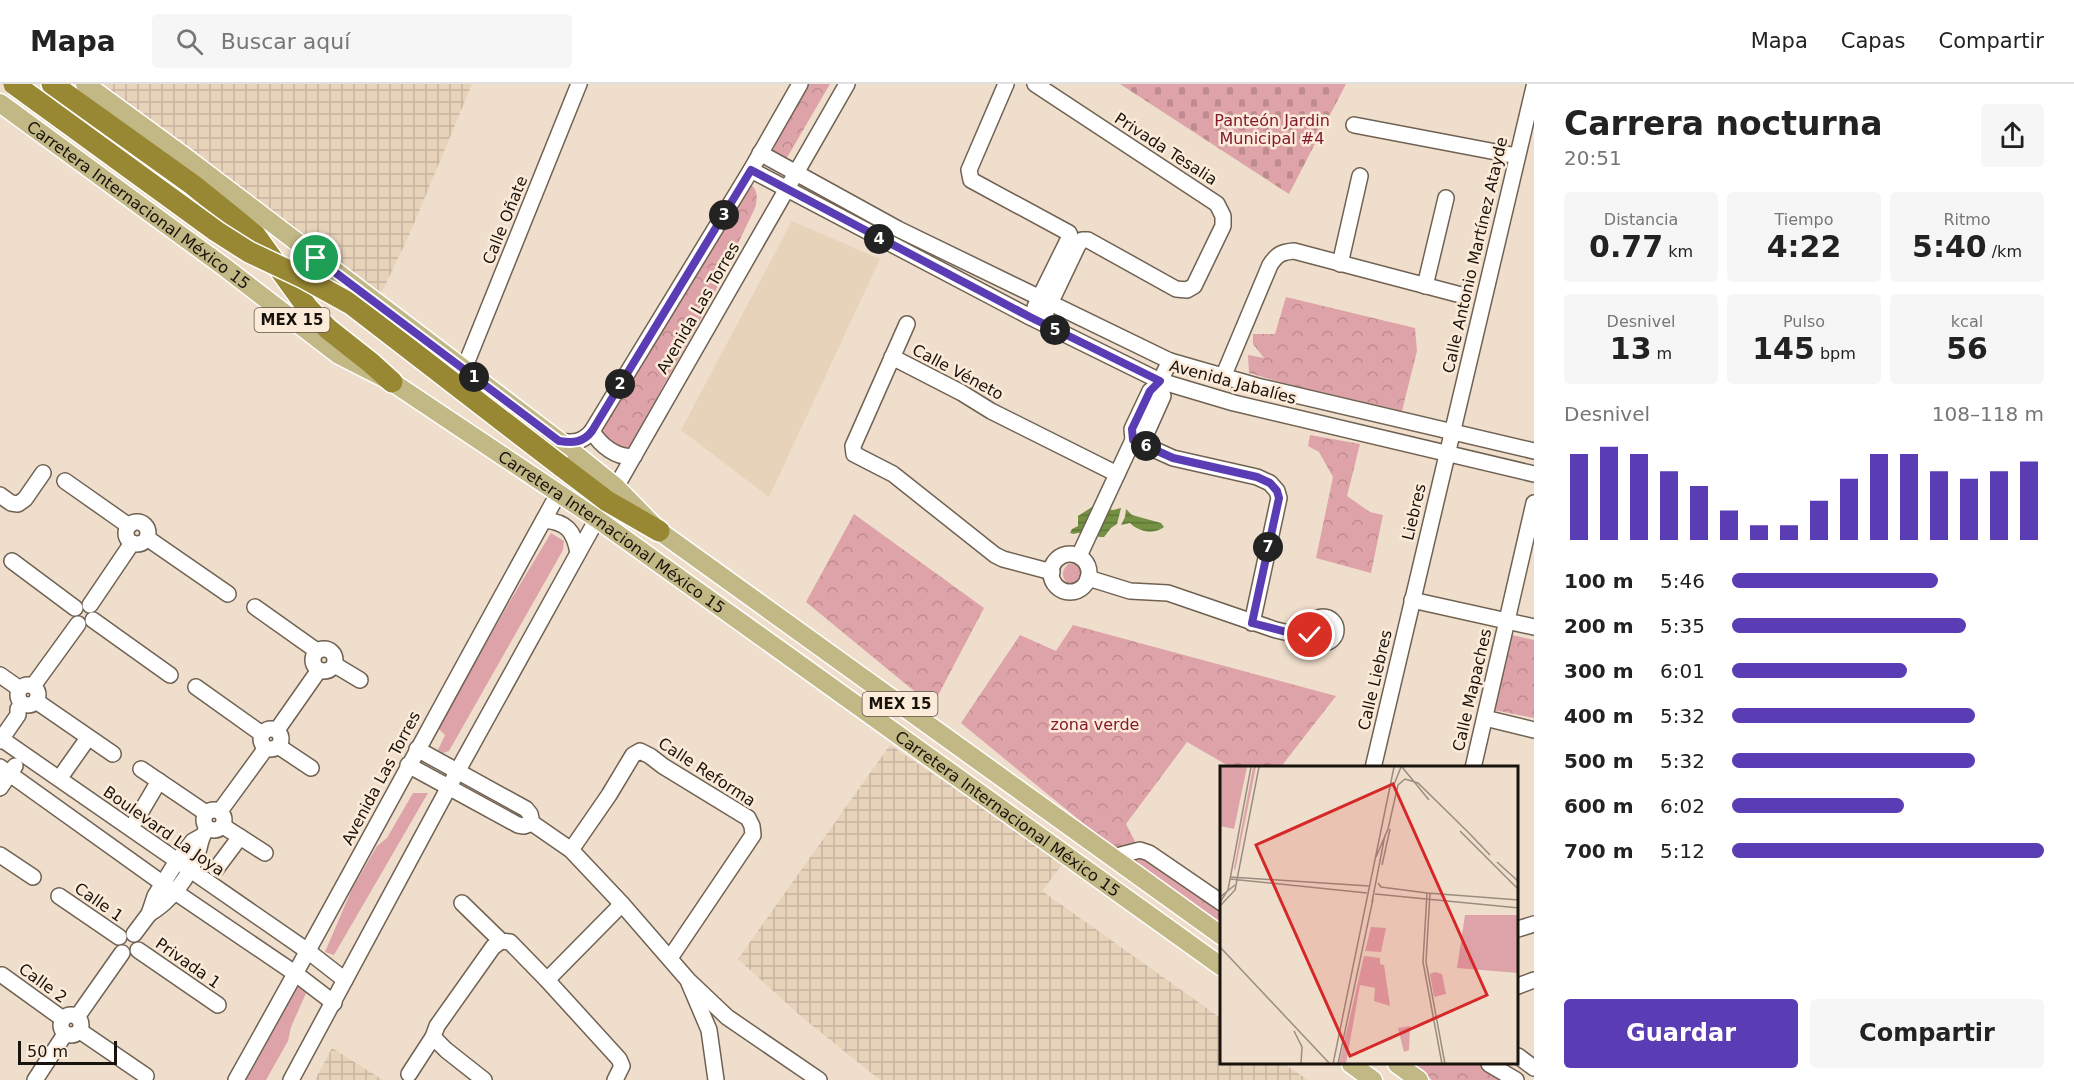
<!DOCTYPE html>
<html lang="es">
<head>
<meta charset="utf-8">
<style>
	:root { --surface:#fff; --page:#f6f6f6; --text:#222; --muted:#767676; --line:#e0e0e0; --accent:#5a3cb4 }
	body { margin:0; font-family:"DejaVu Sans",sans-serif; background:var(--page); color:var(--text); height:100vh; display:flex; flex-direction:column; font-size:22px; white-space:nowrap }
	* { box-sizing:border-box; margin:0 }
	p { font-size:20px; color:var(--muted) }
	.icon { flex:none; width:33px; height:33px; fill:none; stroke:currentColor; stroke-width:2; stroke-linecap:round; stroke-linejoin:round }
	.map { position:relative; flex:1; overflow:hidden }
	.side { display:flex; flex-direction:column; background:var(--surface); width:540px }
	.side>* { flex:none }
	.scale { position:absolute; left:18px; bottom:15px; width:99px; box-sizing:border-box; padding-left:6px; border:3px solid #19130d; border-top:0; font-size:16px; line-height:21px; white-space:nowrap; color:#19130d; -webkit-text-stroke:4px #fcebd9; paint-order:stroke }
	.pin { position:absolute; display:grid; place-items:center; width:51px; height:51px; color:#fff; margin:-26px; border:3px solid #fff; border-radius:50%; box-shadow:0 2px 6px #0007 }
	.km { position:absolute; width:30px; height:30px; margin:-15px; border-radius:50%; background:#222; color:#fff; font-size:16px; line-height:30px; text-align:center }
	.round { display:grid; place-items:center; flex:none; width:63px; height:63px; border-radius:6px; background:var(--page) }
	.overview { display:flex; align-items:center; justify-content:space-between; height:102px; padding:0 30px }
	h1 { font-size:33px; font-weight:700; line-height:45px }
	.metrics { display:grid; grid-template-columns:repeat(3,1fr); gap:9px; height:102px; padding:6px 30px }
	.metrics div { display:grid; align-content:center; border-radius:6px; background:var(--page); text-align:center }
	.metrics b { font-size:30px; font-weight:700 }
	.metrics small { font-size:16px; font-weight:400 }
	.metrics p { font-size:16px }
	.chart { height:168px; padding:12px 30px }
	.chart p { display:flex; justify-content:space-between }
	.chart svg { width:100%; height:108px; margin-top:6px; stroke:var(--accent); stroke-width:6 }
	.button { display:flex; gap:12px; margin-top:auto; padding:12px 30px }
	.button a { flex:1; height:69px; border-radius:6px; background:var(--accent); color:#fff; font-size:24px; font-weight:700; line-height:69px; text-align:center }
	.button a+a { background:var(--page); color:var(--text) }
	ul { padding:0 30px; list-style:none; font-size:20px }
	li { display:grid; grid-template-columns:96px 72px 1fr; align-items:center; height:45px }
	li i { height:15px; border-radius:8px; background:var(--accent) }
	header { display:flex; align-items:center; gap:36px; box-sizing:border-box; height:84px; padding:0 30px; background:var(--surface); border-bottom:2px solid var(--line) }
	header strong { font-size:28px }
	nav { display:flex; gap:33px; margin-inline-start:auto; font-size:21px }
	.search { width:420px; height:54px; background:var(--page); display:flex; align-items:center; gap:15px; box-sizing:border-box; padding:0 21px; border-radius:6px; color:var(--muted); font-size:22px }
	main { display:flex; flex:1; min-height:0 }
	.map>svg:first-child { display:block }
	.built { fill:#e7d2ba }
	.industrial { fill:url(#industrial-grid) }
	.grass { fill:#dea3a8 }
	.forest { fill:url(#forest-crowns) }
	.cemetery { fill:url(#cemetery-stones) }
	.water { fill:url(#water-rules) }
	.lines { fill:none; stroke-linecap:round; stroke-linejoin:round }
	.minor-casing { stroke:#706252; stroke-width:18 }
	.major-casing { stroke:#fff; stroke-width:21 }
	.highway-casing { stroke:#fff; stroke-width:24 }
	.minor { stroke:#fff; stroke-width:15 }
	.major { stroke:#c2b885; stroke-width:18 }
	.highway { stroke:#983; stroke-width:21 }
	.highway-bridge-casing { stroke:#fff; stroke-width:24; stroke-linecap:butt }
	.highway-bridge { stroke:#983; stroke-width:21 }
	.route-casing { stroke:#fff; stroke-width:12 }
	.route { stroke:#5a3cb4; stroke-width:8 }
	.labels { text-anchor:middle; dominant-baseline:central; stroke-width:5; stroke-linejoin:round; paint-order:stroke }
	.shield { fill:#fcebd9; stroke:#5d544a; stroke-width:1.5 }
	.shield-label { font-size:15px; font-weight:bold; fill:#19130d }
	.park-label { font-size:16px; fill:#831a32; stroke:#fcebd9 }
	.street-label { font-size:16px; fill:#19130d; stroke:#fcebd9 }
	.inset-road { fill:none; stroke:#998d80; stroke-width:1.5 }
	.view { fill:#d62828; fill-opacity:0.15; stroke:#d62828; stroke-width:3 }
	.inset-edge { fill:none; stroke:#19130d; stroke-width:3 }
</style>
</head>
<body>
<header>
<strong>Mapa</strong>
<div class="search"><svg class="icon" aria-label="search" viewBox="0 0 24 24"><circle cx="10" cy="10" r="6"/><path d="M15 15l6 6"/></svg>Buscar aquí</div>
<nav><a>Mapa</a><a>Capas</a><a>Compartir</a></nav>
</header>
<main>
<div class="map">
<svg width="1534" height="996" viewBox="0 0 1534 996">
	<defs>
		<pattern id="industrial-grid" width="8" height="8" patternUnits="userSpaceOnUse" patternTransform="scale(1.5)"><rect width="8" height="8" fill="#e7d2ba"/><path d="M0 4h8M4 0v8" fill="none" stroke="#c6b39f"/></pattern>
		<pattern id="forest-crowns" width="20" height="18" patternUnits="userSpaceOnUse" patternTransform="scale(1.5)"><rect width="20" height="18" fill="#dea3a8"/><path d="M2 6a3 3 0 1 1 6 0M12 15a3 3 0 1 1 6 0" fill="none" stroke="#be8b8f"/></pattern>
		<pattern id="cemetery-stones" width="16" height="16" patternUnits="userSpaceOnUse" patternTransform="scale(1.5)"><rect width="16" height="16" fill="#dea3a8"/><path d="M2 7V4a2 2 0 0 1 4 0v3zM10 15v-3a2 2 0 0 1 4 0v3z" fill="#be8b8f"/></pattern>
		<pattern id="water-rules" width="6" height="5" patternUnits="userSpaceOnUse" patternTransform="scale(1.5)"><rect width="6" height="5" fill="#749043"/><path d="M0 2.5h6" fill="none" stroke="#5e7436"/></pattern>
	</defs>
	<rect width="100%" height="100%" fill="#efdecc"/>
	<path class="built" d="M 792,137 L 880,175 L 769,413 L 681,346 Z"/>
	<g class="industrial">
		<path d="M 100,0 L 472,0 L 410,149 L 379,214 Z"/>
		<path d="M 890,661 L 1064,778 L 1042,807 L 1222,935 L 1222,980 L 1284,980 L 1308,996 L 880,996 L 803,934 L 738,875 Z"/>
		<path d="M 332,964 L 383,996 L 315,996 Z"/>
	</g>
	<g class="grass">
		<path d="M 551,449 L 564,457 L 563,466 L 449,667 L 443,669 L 438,666 L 445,651 L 438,644 L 513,512 Z"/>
		<path d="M 413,709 L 428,709 L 334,871 L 325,868 L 352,805 L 377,762 L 387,754 Z"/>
		<path d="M 298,903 L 307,907 L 291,943 L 288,957 L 266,996 L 246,996 Z"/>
	</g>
	<g class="forest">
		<path d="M 800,0 L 830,0 L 785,77 L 771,70 L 788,34 Z"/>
		<path d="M 747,99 C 758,103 758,113 755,124 L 708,222 L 629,363 C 617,364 610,359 603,348 L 606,325 Z"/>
		<path d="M 1286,213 L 1415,244 L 1417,267 L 1402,327 L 1283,299 L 1249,289 L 1248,271 L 1264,274 L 1253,260 L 1253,250 L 1275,250 Z"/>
		<path d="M 1310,351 L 1360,360 L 1347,412 L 1370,428 L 1383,431 L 1371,489 L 1316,474 L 1333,393 L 1319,368 L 1308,362 Z"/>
		<path d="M 854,430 L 984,524 L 934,619 L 919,611 L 806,518 Z"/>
		<circle cx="1074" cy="490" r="11"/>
		<path d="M 1073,541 L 1336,612 L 1280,684 L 1232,684 L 1187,658 L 1126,740 L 1140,767 L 1222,818 L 1222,843 L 1117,767 L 961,639 L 1020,551 L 1056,567 Z"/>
		<path d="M 1512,551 L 1534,556 L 1534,634 L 1494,626 Z"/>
		<path d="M 1409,980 L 1479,980 L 1505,996 L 1432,996 Z"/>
	</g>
	<path class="cemetery" d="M 1120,0 L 1346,0 L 1289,110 Z"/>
	<g class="water">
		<path d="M 1092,423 L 1113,426 L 1121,424 L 1117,440 L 1111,444 L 1104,453 C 1091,454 1089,446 1074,450 L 1070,449 L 1072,445 L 1078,442 L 1078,432 Z"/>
		<path d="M 1126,425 L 1132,431 L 1161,439 L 1164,443 C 1154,451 1139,448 1130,439 L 1121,441 L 1125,433 Z"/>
	</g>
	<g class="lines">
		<defs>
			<g id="minor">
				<path d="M 1006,0 L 969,86 L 971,96 L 1069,149 L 1070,152 L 1035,223"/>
				<path d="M 1035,0 L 1217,120 L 1223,132 L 1223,142 L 1194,202 L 1187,206 L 1176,205 L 1088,156 L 1082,156 L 1078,161 L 1046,228"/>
				<path d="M 1354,41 L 1517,72"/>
				<path d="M 760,69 L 898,145 L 1170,277 L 1257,302 L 1534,367"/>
				<path d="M 751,86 L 1030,233 L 1160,297 L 1234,319 L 1534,390"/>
				<path d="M 1340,180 L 1360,92"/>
				<path d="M 1425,202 L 1446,114"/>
				<path d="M 907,240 L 853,362 L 854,370 L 893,390 L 995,471 L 1003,475 L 1052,488"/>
				<path d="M 892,273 L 962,309 L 991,327 L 1117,390"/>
				<path d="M 464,285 L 579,0"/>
				<path d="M 1223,293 L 1270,181 C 1277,170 1282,168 1294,167 L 1461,211"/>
				<path d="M 592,347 C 600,361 617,375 634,372"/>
				<path d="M 1134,354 L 1146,350 L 1163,312 L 1158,301"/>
				<path d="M 1133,356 L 1173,374 L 1257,393 L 1270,399 L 1277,407 L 1279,414 L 1252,539"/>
				<path d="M 559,357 C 573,359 582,359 592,347 L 751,86 L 800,0"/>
				<path d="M 65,397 L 129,442"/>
				<path d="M 616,403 L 847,0"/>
				<path d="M 0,411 L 11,419 L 18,420 L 25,415 L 43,389"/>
				<path d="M 544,436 C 567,438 574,447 578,469"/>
				<circle cx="137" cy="449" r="11"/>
				<path d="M 147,454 L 228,510"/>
				<circle cx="1070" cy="489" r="19"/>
				<path d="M 1079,472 L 1133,356 L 1132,345 L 1150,307 L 1158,301 L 1170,277"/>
				<path d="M 12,477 L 75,524"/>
				<path d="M 1088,494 L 1130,507 L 1168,509 L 1276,546 L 1298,551 L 1309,548"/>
				<path d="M 1412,516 L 1534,543"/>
				<path d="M 90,521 L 132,459"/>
				<path d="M 255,523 L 317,567"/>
				<circle cx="1323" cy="546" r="13"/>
				<path d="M 93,536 L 170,591"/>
				<circle cx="324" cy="576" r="11"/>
				<path d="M 335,581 L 360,596"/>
				<path d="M 0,591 L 20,605"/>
				<circle cx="28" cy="611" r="10"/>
				<path d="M 33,602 L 78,540"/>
				<path d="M 196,603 L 262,650"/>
				<path d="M 36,617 L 113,670"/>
				<path d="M 1485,634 L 1534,646"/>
				<circle cx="271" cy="655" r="10"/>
				<path d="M 277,646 L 319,586"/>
				<path d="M 0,654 L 309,868 L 345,896"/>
				<path d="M 0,657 L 18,631 L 18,625"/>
				<path d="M 278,662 L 311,684"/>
				<path d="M 417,665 L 526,725 L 530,730 L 532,739 L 571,766 L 622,820 L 688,896 L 727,933 L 819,996"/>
				<path d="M 408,681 L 518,741 L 524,742 L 532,739"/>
				<path d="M 0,683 L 162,799 L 296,890 L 334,919"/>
				<path d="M 1373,684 L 1534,3"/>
				<path d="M 1473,684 L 1534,419"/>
				<path d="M 141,685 L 206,729"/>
				<path d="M 64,688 L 88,654"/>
				<path d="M 0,704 L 15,682"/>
				<circle cx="214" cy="736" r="10"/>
				<path d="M 220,727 L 266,664"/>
				<path d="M 136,736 L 159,697"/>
				<path d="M 223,742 L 265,769"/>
				<path d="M 571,766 L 609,711 L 633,671 L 640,667 L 650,672 L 663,682 L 748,734 L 752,742 L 753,751 L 670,874"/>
				<path d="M 0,771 L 33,793"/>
				<path d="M 1113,773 L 1140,766 L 1149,769 L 1222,819"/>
				<path d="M 216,785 L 240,753"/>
				<path d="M 59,812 L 119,853"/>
				<path d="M 462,819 L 501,857 L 510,858 L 547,896 L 619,975 L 622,982 L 615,996"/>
				<path d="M 149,830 C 171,817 188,794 197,771 C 200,763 200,755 205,748"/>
				<path d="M 1518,845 L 1534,840"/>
				<path d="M 134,850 L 149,830 L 155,812 L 177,777 L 193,757 L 202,752"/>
				<path d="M 138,866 L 218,921"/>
				<path d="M 2,891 L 63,935"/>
				<path d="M 547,896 L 622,820"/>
				<path d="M 689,899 L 709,946 L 716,996"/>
				<path d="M 1518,902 L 1534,896"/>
				<circle cx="71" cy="941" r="10"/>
				<path d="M 77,933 L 122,869"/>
				<path d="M 80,947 L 146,992"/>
				<path d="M 433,953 L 446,966 L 484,996"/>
				<path d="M 1518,972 L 1534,984"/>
				<path d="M 1489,980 L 1516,996"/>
				<path d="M 409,990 L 433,953 L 437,942 L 493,863 L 501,857"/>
				<path d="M 35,996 L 65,950"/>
				<path d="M 236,996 C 345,802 450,605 558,410"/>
				<path d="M 291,996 L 457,688 L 597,435"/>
			</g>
			<g id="major">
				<path d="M 85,0 L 185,73 L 559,357 L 616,403 L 659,447 L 1222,852"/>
				<path id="s1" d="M 0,19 L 223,182 L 339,271 L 392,298 L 597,435 L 1222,883"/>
				<path d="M 1351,980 L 1373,996"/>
				<path d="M 1397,980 L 1419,996"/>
			</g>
			<g id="highway">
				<path d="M 52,0 L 193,101 L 255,151 L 307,223 L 328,245 L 371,279 L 392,298"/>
				<path d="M 561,382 L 607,417 L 659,447"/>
			</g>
		</defs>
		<use href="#minor" class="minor-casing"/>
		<use href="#major" class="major-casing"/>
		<use href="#highway" class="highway-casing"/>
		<use href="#minor" class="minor"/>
		<use href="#major" class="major"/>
		<use href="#highway" class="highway"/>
		<defs>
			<path id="highway-bridge" d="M 14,0 L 216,147 L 249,168 L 304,194 L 351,220 L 561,382"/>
		</defs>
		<use href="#highway-bridge" class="highway-bridge-casing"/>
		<use href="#highway-bridge" class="highway-bridge"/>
	</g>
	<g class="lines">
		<defs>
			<path id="route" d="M 316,174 L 559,357 C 573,359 583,359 592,347 L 751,86 L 1030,233 L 1160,297 L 1150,307 L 1132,345 L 1133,356 L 1173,374 L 1257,393 L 1270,399 L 1277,407 L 1279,414 L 1252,539 L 1298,551 L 1309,548 L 1310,551"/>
		</defs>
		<use href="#route" class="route-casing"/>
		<use href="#route" class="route"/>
	</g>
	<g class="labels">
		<g class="shield">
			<rect x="254.5" y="224" width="75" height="24" rx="4.5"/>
			<rect x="862.5" y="608" width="75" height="24" rx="4.5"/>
		</g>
		<g class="shield-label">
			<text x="292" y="236">MEX 15</text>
			<text x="900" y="620">MEX 15</text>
		</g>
		<g class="park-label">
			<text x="1272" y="36">Panteón Jardin<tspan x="1272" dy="18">Municipal #4</tspan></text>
			<text x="1095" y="640">zona verde</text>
		</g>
		<g class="street-label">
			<text transform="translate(1166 65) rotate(33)">Privada Tesalia</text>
			<text stroke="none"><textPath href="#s1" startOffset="172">Carretera Internacional México 15</textPath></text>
			<text transform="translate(505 136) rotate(-68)">Calle Oñate</text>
			<text transform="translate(1475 171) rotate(-77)">Calle Antonio Martínez Atayde</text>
			<text transform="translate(698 224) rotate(-60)">Avenida Las Torres</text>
			<text transform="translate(958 288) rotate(28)">Calle Véneto</text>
			<text transform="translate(1233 298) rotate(15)">Avenida Jabalíes</text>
			<text transform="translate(1414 428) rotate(-77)">Liebres</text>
			<text stroke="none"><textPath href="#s1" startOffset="748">Carretera Internacional México 15</textPath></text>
			<text transform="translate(1375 596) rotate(-77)">Calle Liebres</text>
			<text transform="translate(1472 606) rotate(-77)">Calle Mapaches</text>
			<text transform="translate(707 688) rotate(33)">Calle Reforma</text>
			<text transform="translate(381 694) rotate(-62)">Avenida Las Torres</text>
			<text stroke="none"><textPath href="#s1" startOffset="1234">Carretera Internacional México 15</textPath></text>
			<text transform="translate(164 747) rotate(35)">Boulevard La Joya</text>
			<text transform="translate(99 818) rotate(35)">Calle 1</text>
			<text transform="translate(188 879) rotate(35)">Privada 1</text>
			<text transform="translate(43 899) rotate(36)">Calle 2</text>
		</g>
	</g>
	<g transform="translate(1220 682)">
		<rect width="298" height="298" fill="#efdecc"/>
		<path d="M 33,1 L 36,1 L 15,105 L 14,102 Z" fill="#dea3a8"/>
		<path d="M 0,1 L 27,1 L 14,63 L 0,60 ZM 151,161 L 166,162 L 161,186 L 145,185 ZM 144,190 L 160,192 L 160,198 L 164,199 L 170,240 L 154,235 L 155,222 L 140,219 L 126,298 L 119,298 ZM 215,206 L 222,208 L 226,228 L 214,231 L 210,208 ZM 190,260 L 189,284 L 184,286 L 178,262 Z" fill="#dea3a8"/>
		<path d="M 245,149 L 298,149 L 298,207 L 237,202 Z" fill="#dea3a8"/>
		<path class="inset-road" d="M 182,1 L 209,34M 173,21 L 181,1M 240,65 L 299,124M 248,66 L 270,89M 156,91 L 168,63 L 178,19 L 185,13 L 198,17 L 249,67M 277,96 L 299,116M 162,99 L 170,63M 10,111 L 149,120M 10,113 L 147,127M 158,117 L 161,121 L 207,127 L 299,134M 207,127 L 203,196 L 222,298M 210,127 L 206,196 L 225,298M 155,128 L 299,142M 0,131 L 15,119M 0,136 L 8,124 L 31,1M 152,136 L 165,69M 0,140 L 15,124 L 39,1M 0,181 L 110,298M 74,265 L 82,281 L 81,298M 113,298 L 174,1M 118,298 L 153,133"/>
		<path class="view" d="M 173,18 L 267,229 L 130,290 L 36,79 Z"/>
		<rect width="298" height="298" class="inset-edge"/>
	</g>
</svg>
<div class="scale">50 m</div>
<div class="pin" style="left:316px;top:174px;background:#1e9e55"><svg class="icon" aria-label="arrive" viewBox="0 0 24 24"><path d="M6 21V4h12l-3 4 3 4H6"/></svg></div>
<div class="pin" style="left:1310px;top:551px;background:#d93025"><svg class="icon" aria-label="check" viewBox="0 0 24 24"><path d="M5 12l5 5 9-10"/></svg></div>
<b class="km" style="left:474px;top:293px">1</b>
<b class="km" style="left:620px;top:300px">2</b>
<b class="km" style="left:724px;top:131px">3</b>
<b class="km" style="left:879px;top:155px">4</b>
<b class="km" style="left:1055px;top:246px">5</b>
<b class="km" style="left:1146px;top:362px">6</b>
<b class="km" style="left:1268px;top:463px">7</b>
</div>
<section class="side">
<div class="overview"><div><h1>Carrera nocturna</h1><p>20:51</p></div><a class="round"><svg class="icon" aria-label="share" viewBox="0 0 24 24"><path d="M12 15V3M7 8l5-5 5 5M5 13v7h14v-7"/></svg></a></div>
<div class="metrics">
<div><p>Distancia</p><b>0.77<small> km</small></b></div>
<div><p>Tiempo</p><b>4:22</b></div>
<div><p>Ritmo</p><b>5:40<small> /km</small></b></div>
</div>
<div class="metrics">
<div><p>Desnivel</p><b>13<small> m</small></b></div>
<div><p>Pulso</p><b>145<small> bpm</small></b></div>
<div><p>kcal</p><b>56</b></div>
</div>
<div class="chart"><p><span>Desnivel</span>108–118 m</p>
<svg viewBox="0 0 160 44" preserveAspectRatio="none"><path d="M5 44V9M15 44V6M25 44V9M35 44V16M45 44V22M55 44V32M65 44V38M75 44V38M85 44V28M95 44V19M105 44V9M115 44V9M125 44V16M135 44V19M145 44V16M155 44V12"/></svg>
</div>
<ul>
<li><b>100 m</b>5:46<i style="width:66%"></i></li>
<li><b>200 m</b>5:35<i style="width:75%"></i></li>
<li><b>300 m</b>6:01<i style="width:56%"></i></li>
<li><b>400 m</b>5:32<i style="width:78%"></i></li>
<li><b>500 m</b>5:32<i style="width:78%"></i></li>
<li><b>600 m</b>6:02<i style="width:55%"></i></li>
<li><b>700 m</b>5:12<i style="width:100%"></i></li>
</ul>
<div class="button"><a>Guardar</a><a>Compartir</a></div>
</section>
</main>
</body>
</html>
